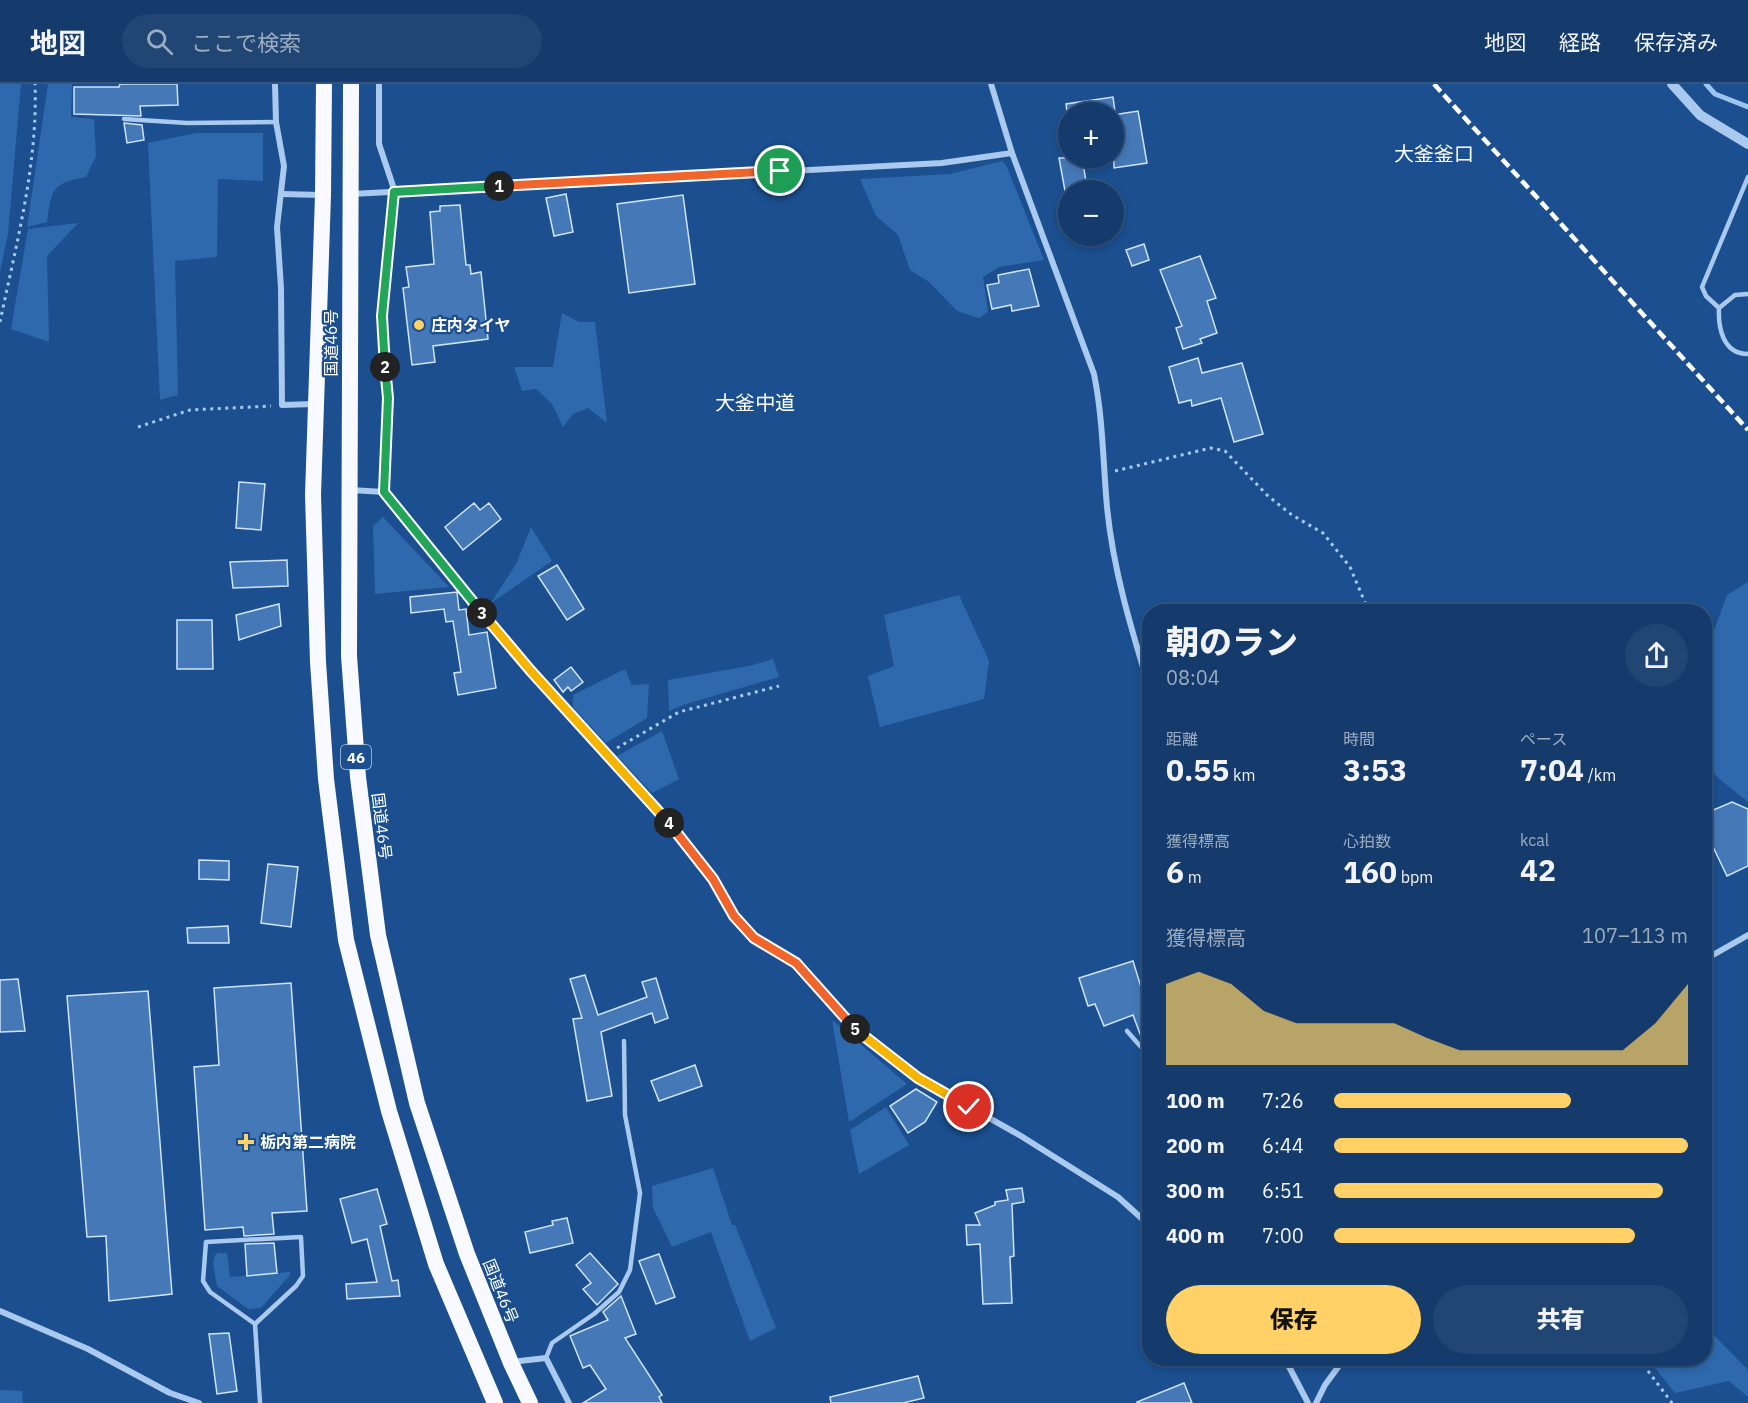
<!DOCTYPE html>
<html lang="ja">
<head>
<meta charset="utf-8">
<style>
	:root { --surface:#143b6b; --page:#214673; --text:#f1f3f6; --muted:#9dadc1; --line:#33557e; --accent:#ffd166 }
	body { margin:0; font-family:"IBM Plex Sans","Noto Sans JP",sans-serif; background:var(--page); color:var(--text); height:100vh; display:flex; flex-direction:column; font-size:22px; white-space:nowrap }
	* { box-sizing:border-box; margin:0 }
	p { font-size:20px; color:var(--muted) }
	.icon { flex:none; width:33px; height:33px; fill:none; stroke:currentColor; stroke-width:2; stroke-linecap:round; stroke-linejoin:round }
	.map { position:relative; flex:1; overflow:hidden }
	.side { position:absolute; left:1142px; top:520px; width:570px; height:762px; display:flex; flex-direction:column; background:var(--surface); border-radius:24px; box-shadow:0 3px 9px #0003,0 0 0 2px var(--line) }
	.side>* { flex:none }
	.controls { position:absolute; left:1058px; top:18px; display:grid; gap:12px }
	.controls a { display:grid; place-items:center; width:66px; height:66px; border-radius:50%; background:var(--surface); box-shadow:0 3px 9px #0003,0 0 0 2px var(--line); font-size:30px }
	.pin { position:absolute; display:grid; place-items:center; width:51px; height:51px; color:#fff; margin:-26px; border:3px solid #fff; border-radius:50%; box-shadow:0 2px 6px #0007 }
	.km { position:absolute; width:30px; height:30px; margin:-15px; border-radius:50%; background:#222; color:#fff; font-size:16px; line-height:30px; text-align:center }
	.round { display:grid; place-items:center; flex:none; width:63px; height:63px; border-radius:32px; background:var(--page) }
	.headline { display:flex; align-items:center; justify-content:space-between; height:102px; padding:0 24px }
	h1 { font-size:33px; font-weight:800; line-height:45px }
	.figures { display:grid; grid-template-columns:repeat(3,1fr); gap:9px; height:102px; padding:6px 24px }
	.figures div { display:grid; align-content:center }
	.figures b { font-size:30px; font-weight:800 }
	.figures small { font-size:16px; font-weight:400 }
	.figures p { font-size:16px }
	.chart { height:168px; padding:12px 24px }
	.chart p { display:flex; justify-content:space-between }
	.chart svg { width:100%; height:108px; margin-top:6px; fill:var(--accent); opacity:.7 }
	.button { display:flex; gap:12px; margin-top:auto; padding:12px 24px }
	.button a { flex:1; height:69px; border-radius:36px; background:var(--accent); color:#111; font-size:24px; font-weight:800; line-height:69px; text-align:center }
	.button a+a { background:var(--page); color:var(--text) }
	ul { padding:0 24px; list-style:none; font-size:20px }
	li { display:grid; grid-template-columns:96px 72px 1fr; align-items:center; height:45px }
	li i { height:15px; border-radius:8px; background:var(--accent) }
	header { display:flex; align-items:center; gap:36px; box-sizing:border-box; height:84px; padding:0 30px; background:var(--surface); border-bottom:2px solid var(--line) }
	header strong { font-size:28px }
	nav { display:flex; gap:33px; margin-inline-start:auto; font-size:21px }
	.search { width:420px; height:54px; background:var(--page); display:flex; align-items:center; gap:15px; box-sizing:border-box; padding:0 21px; border-radius:33px; color:var(--muted); font-size:22px }
	.map>svg:first-child { display:block }
	.green { fill:#2e69ad }
	.lines { fill:none; stroke-linecap:round; stroke-linejoin:round }
	.stream { stroke:#9cc4f0; stroke-width:5 }
	.building { fill:#4478b7; stroke:#cfe3fa; stroke-width:1.5 }
	.path { stroke:#a9c9ee; stroke-width:3; stroke-dasharray:3 4.5; stroke-linecap:butt }
	.service { stroke:#a9c9ee; stroke-width:4.5 }
	.minor { stroke:#a9c9ee; stroke-width:6 }
	.tertiary { stroke:#a9c9ee; stroke-width:10 }
	.trunk { stroke:#f8faff; stroke-width:16 }
	.rail { stroke:#fff; stroke-width:4.5; stroke-dasharray:10 4.5; stroke-linecap:butt }
	.split-1-casing { stroke:#fff; stroke-width:12 }
	.split-2-casing { stroke:#fff; stroke-width:12 }
	.split-3-casing { stroke:#fff; stroke-width:12 }
	.split-4-casing { stroke:#fff; stroke-width:12 }
	.split-5-casing { stroke:#fff; stroke-width:12 }
	.split-6-casing { stroke:#fff; stroke-width:12 }
	.split-1 { stroke:#f0652b; stroke-width:8 }
	.split-2 { stroke:#22a559; stroke-width:8 }
	.split-3 { stroke:#22a559; stroke-width:8 }
	.split-4 { stroke:#f5b400; stroke-width:8 }
	.split-5 { stroke:#f0652b; stroke-width:8 }
	.split-6 { stroke:#f5b400; stroke-width:8 }
	.poi-dot { fill:#ffd166; stroke:#1b4f8f; stroke-width:2 }
	.labels { text-anchor:middle; dominant-baseline:central; stroke-width:4.5; stroke-linejoin:round; paint-order:stroke }
	.shield { fill:#1b4f8f; stroke:#bbcadd; stroke-width:1.5 }
	.shield-label { font-size:15px; font-weight:bold; fill:#fff }
	.poi-label { font-size:16px; font-weight:bold; fill:#fff; stroke:#1b4f8f; text-anchor:start }
	.street-label { font-size:16px; fill:#fff; stroke:#1b4f8f }
	.quarter-label { font-size:20px; fill:#fff; stroke:#1b4f8f }
</style>
</head>
<body>
<header>
<strong>地図</strong>
<div class="search"><svg class="icon" aria-label="search" viewBox="0 0 24 24"><circle cx="10" cy="10" r="6"/><path d="M15 15l6 6"/></svg>ここで検索</div>
<nav><a>地図</a><a>経路</a><a>保存済み</a></nav>
</header>
<div class="map">
<svg width="1748" height="1319" viewBox="0 0 1748 1319">
	<rect width="100%" height="100%" fill="#1b4f8f"/>
	<g class="green">
		<path d="M 0,0 L 21,0 L 8,150 L 0,188 Z"/>
		<path d="M 48,0 L 72,0 L 71,33 L 94,35 L 96,72 L 86,93 C 51,100 52,104 47,138 L 27,143 Z"/>
		<path d="M 196,49 L 263,49 L 263,97 L 218,95 L 217,173 L 175,177 L 178,311 L 160,316 L 148,59 Z"/>
		<path d="M 1002,77 L 1007,83 L 1044,176 L 999,183 L 983,193 L 988,228 L 979,234 L 957,227 L 929,198 L 910,186 L 898,151 L 876,132 L 860,95 L 950,90 Z"/>
		<path d="M 78,139 L 47,172 L 49,258 L 11,245 L 28,145 Z"/>
		<path d="M 562,229 L 579,238 L 595,238 L 607,339 L 588,324 L 573,330 L 563,343 L 552,320 L 536,305 L 522,307 L 514,283 L 553,283 Z"/>
		<path d="M 383,433 L 449,503 L 375,510 L 373,442 Z"/>
		<path d="M 531,443 L 552,477 L 491,519 L 516,480 Z"/>
		<path d="M 1748,498 L 1748,718 L 1717,693 L 1704,675 L 1704,599 L 1712,552 L 1727,511 Z"/>
		<path d="M 959,511 L 989,577 L 984,615 L 880,643 L 868,592 L 894,582 L 884,531 Z"/>
		<path d="M 773,575 L 779,593 L 686,620 L 669,627 L 668,596 L 749,582 Z"/>
		<path d="M 625,585 L 632,601 L 649,600 L 647,634 L 606,659 L 573,623 L 573,611 Z"/>
		<path d="M 662,647 L 679,695 L 652,709 L 617,672 Z"/>
		<path d="M 832,936 L 907,1000 L 849,1038 Z"/>
		<path d="M 886,1023 L 909,1061 L 859,1090 L 850,1046 Z"/>
		<path d="M 713,1084 L 732,1141 L 735,1141 L 776,1244 L 750,1257 L 711,1148 L 672,1163 L 653,1124 L 652,1102 Z"/>
		<path d="M 218,1169 L 227,1169 L 230,1193 L 290,1188 L 290,1191 L 261,1224 L 248,1225 L 217,1202 L 213,1179 L 215,1171 Z"/>
		<path d="M 1704,1241 L 1748,1286 L 1748,1313 L 1729,1297 L 1675,1309 L 1648,1275 L 1704,1275 Z"/>
		<path d="M 0,1306 L 22,1307 L 23,1319 L 0,1319 Z"/>
	</g>
	<g class="lines">
		<path class="stream" d="M 1706,0 L 1715,10 L 1748,23"/>
	</g>
	<g class="building">
		<path d="M 120,0 L 177,0 L 178,21 L 140,22 L 141,32 L 74,30 L 74,3 L 119,3 Z"/>
		<path d="M 1113,13 L 1115,28 L 1067,28 L 1066,20 Z"/>
		<path d="M 1138,27 L 1147,79 L 1114,84 L 1113,31 Z"/>
		<path d="M 124,39 L 142,41 L 144,56 L 127,59 Z"/>
		<path d="M 1059,74 L 1082,74 L 1087,103 L 1065,107 Z"/>
		<path d="M 566,110 L 573,148 L 554,152 L 546,114 Z"/>
		<path d="M 683,111 L 695,200 L 629,209 L 617,120 Z"/>
		<path d="M 460,121 L 466,181 L 470,181 L 471,190 L 481,188 L 488,255 L 433,262 L 435,278 L 412,281 L 403,204 L 409,203 L 406,183 L 434,180 L 430,128 L 440,127 L 440,122 Z"/>
		<path d="M 1144,160 L 1149,176 L 1132,182 L 1126,166 Z"/>
		<path d="M 1200,172 L 1216,214 L 1207,217 L 1217,249 L 1200,255 L 1202,259 L 1183,265 L 1176,244 L 1182,242 L 1160,186 Z"/>
		<path d="M 1029,185 L 1039,222 L 1012,227 L 1011,221 L 992,225 L 987,201 L 999,199 L 998,191 Z"/>
		<path d="M 1198,274 L 1202,289 L 1242,279 L 1263,350 L 1234,358 L 1221,314 L 1192,322 L 1191,316 L 1179,319 L 1169,283 Z"/>
		<path d="M 239,398 L 265,400 L 261,446 L 236,444 Z"/>
		<path d="M 474,419 L 480,426 L 489,419 L 501,435 L 463,466 L 445,443 Z"/>
		<path d="M 287,476 L 288,502 L 233,504 L 230,478 Z"/>
		<path d="M 557,481 L 584,525 L 567,536 L 538,492 Z"/>
		<path d="M 457,508 L 459,526 L 466,525 L 469,551 L 487,548 L 496,604 L 458,611 L 454,589 L 461,588 L 453,537 L 446,538 L 444,525 L 411,529 L 410,513 Z"/>
		<path d="M 279,520 L 281,542 L 239,556 L 236,531 Z"/>
		<path d="M 177,536 L 212,536 L 213,585 L 177,585 Z"/>
		<path d="M 571,583 L 583,598 L 571,607 L 568,603 L 563,608 L 554,596 Z"/>
		<path d="M 1732,718 L 1748,725 L 1748,782 L 1727,792 L 1704,744 L 1704,730 Z"/>
		<path d="M 199,776 L 229,777 L 229,796 L 199,795 Z"/>
		<path d="M 268,780 L 298,783 L 291,843 L 261,839 Z"/>
		<path d="M 228,842 L 229,859 L 188,859 L 187,844 Z"/>
		<path d="M 1133,877 L 1149,929 L 1149,957 L 1143,958 L 1133,931 L 1104,942 L 1095,920 L 1088,922 L 1079,894 Z"/>
		<path d="M 585,891 L 598,931 L 647,913 L 642,898 L 656,894 L 668,934 L 655,939 L 652,929 L 601,948 L 612,1012 L 587,1017 L 573,935 L 582,934 L 570,895 Z"/>
		<path d="M 18,895 L 25,947 L 0,948 L 0,896 Z"/>
		<path d="M 291,899 L 307,1127 L 272,1129 L 274,1150 L 244,1152 L 243,1143 L 205,1146 L 194,983 L 219,981 L 214,904 Z"/>
		<path d="M 148,907 L 172,1210 L 109,1217 L 106,1152 L 87,1153 L 67,912 Z"/>
		<path d="M 695,981 L 702,1002 L 659,1017 L 651,997 Z"/>
		<path d="M 916,1005 L 937,1018 L 925,1038 L 908,1049 L 890,1022 Z"/>
		<path d="M 1022,1104 L 1024,1118 L 1012,1120 L 1014,1172 L 1010,1173 L 1012,1219 L 983,1220 L 980,1160 L 967,1161 L 966,1141 L 980,1141 L 975,1129 L 995,1121 L 995,1118 L 1008,1116 L 1006,1106 Z"/>
		<path d="M 377,1105 L 387,1140 L 380,1142 L 392,1197 L 398,1196 L 400,1212 L 347,1215 L 346,1200 L 377,1198 L 367,1155 L 352,1159 L 340,1115 Z"/>
		<path d="M 567,1134 L 573,1159 L 530,1169 L 525,1148 L 553,1141 L 552,1137 Z"/>
		<path d="M 274,1159 L 277,1189 L 247,1192 L 245,1160 Z"/>
		<path d="M 590,1169 L 618,1200 L 597,1221 L 583,1205 L 591,1199 L 576,1181 Z"/>
		<path d="M 659,1170 L 675,1213 L 656,1220 L 639,1177 Z"/>
		<path d="M 621,1212 L 636,1250 L 625,1254 L 662,1311 L 659,1313 L 662,1319 L 583,1319 L 606,1305 L 590,1281 L 583,1284 L 570,1252 L 608,1236 L 603,1228 Z"/>
		<path d="M 229,1249 L 237,1307 L 217,1310 L 209,1250 Z"/>
		<path d="M 918,1292 L 924,1314 L 903,1319 L 831,1319 L 830,1313 Z"/>
		<path d="M 1184,1299 L 1192,1319 L 1138,1319 L 1137,1318 Z"/>
	</g>
	<g class="lines">
		<g class="path">
			<path d="M 0,238 C 16,161 38,80 35,0"/>
			<path d="M 138,343 L 190,326 L 271,322"/>
			<path d="M 1115,387 L 1211,364 L 1225,367 L 1268,412 L 1292,431 L 1323,449 L 1350,483 L 1369,528"/>
			<path d="M 617,664 L 679,628 L 779,602"/>
			<path d="M 1639,1275 L 1672,1319"/>
		</g>
		<g class="service">
			<path d="M 124,35 L 187,39 L 276,38"/>
			<path d="M 1748,93 L 1702,203 L 1706,212 L 1719,224 C 1718,244 1723,270 1748,270"/>
			<path d="M 1719,224 L 1735,211 L 1748,210"/>
			<path d="M 1127,947 L 1141,963 L 1149,961"/>
			<path d="M 301,1153 L 303,1192 L 296,1202 L 255,1240 L 210,1208 L 203,1197 L 206,1158 Z"/>
			<path d="M 255,1240 L 260,1319"/>
			<path d="M 546,1274 L 552,1259 L 594,1230 L 619,1208 L 630,1186 L 640,1109 L 625,1031 L 624,957"/>
		</g>
		<g class="minor">
			<path d="M 275,0 L 276,38 L 284,82 L 277,143 L 281,204 L 282,321 L 315,320"/>
			<path d="M 379,0 L 379,60 L 395,108 L 382,232 L 388,313 L 384,408"/>
			<path d="M 991,0 L 1012,69 L 1094,290 C 1103,334 1103,378 1107,423 C 1113,485 1131,544 1149,603"/>
			<path d="M 282,110 L 321,111"/>
			<path d="M 351,110 L 942,79 L 1012,69"/>
			<path d="M 350,406 L 384,408 L 530,586 L 680,752 L 713,795 L 734,832 L 754,854 L 796,879 L 818,902 L 837,927 L 862,951 L 918,994 L 1021,1052 L 1118,1113 L 1149,1141"/>
			<path d="M 1704,876 L 1748,851"/>
			<path d="M 0,1227 L 88,1265 L 170,1309 L 199,1319"/>
			<path d="M 1285,1275 L 1308,1319"/>
			<path d="M 511,1278 L 546,1274 L 569,1319"/>
			<path d="M 1316,1319 L 1325,1301 L 1344,1275"/>
		</g>
		<path class="tertiary" d="M 1672,0 L 1700,31 L 1748,60"/>
		<g class="trunk">
			<path d="M 324,0 L 323,111 L 313,411 L 318,578 L 326,695 L 346,856 L 389,1027 L 436,1180 L 495,1319"/>
			<path d="M 351,0 L 349,572 L 358,693 L 378,851 L 417,1019 L 467,1170 L 511,1279 L 530,1319"/>
		</g>
		<path class="rail" d="M 1434,0 L 1748,346"/>
	</g>
	<g class="lines">
		<defs>
			<path id="split-1" d="M 499,102 L 780,87"/>
			<path id="split-2" d="M 385,283 L 382,232 L 394,108 L 499,102"/>
			<path id="split-3" d="M 385,283 L 388,314 L 384,408 L 482,529"/>
			<path id="split-4" d="M 482,529 L 530,586 L 669,739"/>
			<path id="split-5" d="M 669,739 L 713,795 L 734,832 L 754,854 L 796,879 L 855,945"/>
			<path id="split-6" d="M 855,945 L 918,994 L 969,1023"/>
		</defs>
		<use href="#split-1" class="split-1-casing"/>
		<use href="#split-2" class="split-2-casing"/>
		<use href="#split-3" class="split-3-casing"/>
		<use href="#split-4" class="split-4-casing"/>
		<use href="#split-5" class="split-5-casing"/>
		<use href="#split-6" class="split-6-casing"/>
		<use href="#split-1" class="split-1"/>
		<use href="#split-2" class="split-2"/>
		<use href="#split-3" class="split-3"/>
		<use href="#split-4" class="split-4"/>
		<use href="#split-5" class="split-5"/>
		<use href="#split-6" class="split-6"/>
	</g>
	<g class="poi-dot">
		<circle cx="419" cy="241" r="6"/>
		<path d="M243 1049h6v6h6v6h-6v6h-6v-6h-6v-6h6z"/>
	</g>
	<g class="labels">
		<rect class="shield" x="341" y="661" width="30" height="24" rx="4.5"/>
		<g class="shield-label">
			<text x="356" y="673">46</text>
		</g>
		<g class="poi-label">
			<text x="431" y="241">庄内タイヤ</text>
			<text x="260" y="1058">栃内第二病院</text>
		</g>
		<g class="street-label">
			<text transform="translate(331 259) rotate(-90)">国道46号</text>
			<text transform="translate(382 742) rotate(83)">国道46号</text>
			<text transform="translate(501 1207) rotate(68)">国道46号</text>
		</g>
		<g class="quarter-label">
			<text x="1434" y="69">大釜釜口</text>
			<text x="755" y="318">大釜中道</text>
		</g>
	</g>
</svg>
<div class="controls">
<a>+</a>
<a>−</a>
</div>
<div class="pin" style="left:780px;top:87px;background:#1e9e55"><svg class="icon" aria-label="arrive" viewBox="0 0 24 24"><path d="M6 21V4h12l-3 4 3 4H6"/></svg></div>
<div class="pin" style="left:969px;top:1023px;background:#d93025"><svg class="icon" aria-label="check" viewBox="0 0 24 24"><path d="M5 12l5 5 9-10"/></svg></div>
<b class="km" style="left:499px;top:102px">1</b>
<b class="km" style="left:385px;top:283px">2</b>
<b class="km" style="left:482px;top:529px">3</b>
<b class="km" style="left:669px;top:739px">4</b>
<b class="km" style="left:855px;top:945px">5</b>
<section class="side">
<div class="headline"><div><h1>朝のラン</h1><p>08:04</p></div><a class="round"><svg class="icon" aria-label="share" viewBox="0 0 24 24"><path d="M12 15V3M7 8l5-5 5 5M5 13v7h14v-7"/></svg></a></div>
<div class="figures">
<div><p>距離</p><b>0.55<small> km</small></b></div>
<div><p>時間</p><b>3:53</b></div>
<div><p>ペース</p><b>7:04<small> /km</small></b></div>
</div>
<div class="figures">
<div><p>獲得標高</p><b>6<small> m</small></b></div>
<div><p>心拍数</p><b>160<small> bpm</small></b></div>
<div><p>kcal</p><b>42</b></div>
</div>
<div class="chart"><p><span>獲得標高</span>107–113 m</p>
<svg viewBox="0 0 160 44" preserveAspectRatio="none"><path d="M0 44V11L10 6L20 11L30 22L40 27L50 27L60 27L70 27L80 33L90 38L100 38L110 38L120 38L130 38L140 38L150 27L160 11V44z"/></svg>
</div>
<ul>
<li><b>100 m</b>7:26<i style="width:67%"></i></li>
<li><b>200 m</b>6:44<i style="width:100%"></i></li>
<li><b>300 m</b>6:51<i style="width:93%"></i></li>
<li><b>400 m</b>7:00<i style="width:85%"></i></li>
</ul>
<div class="button"><a>保存</a><a>共有</a></div>
</section>
</div>
</body>
</html>
